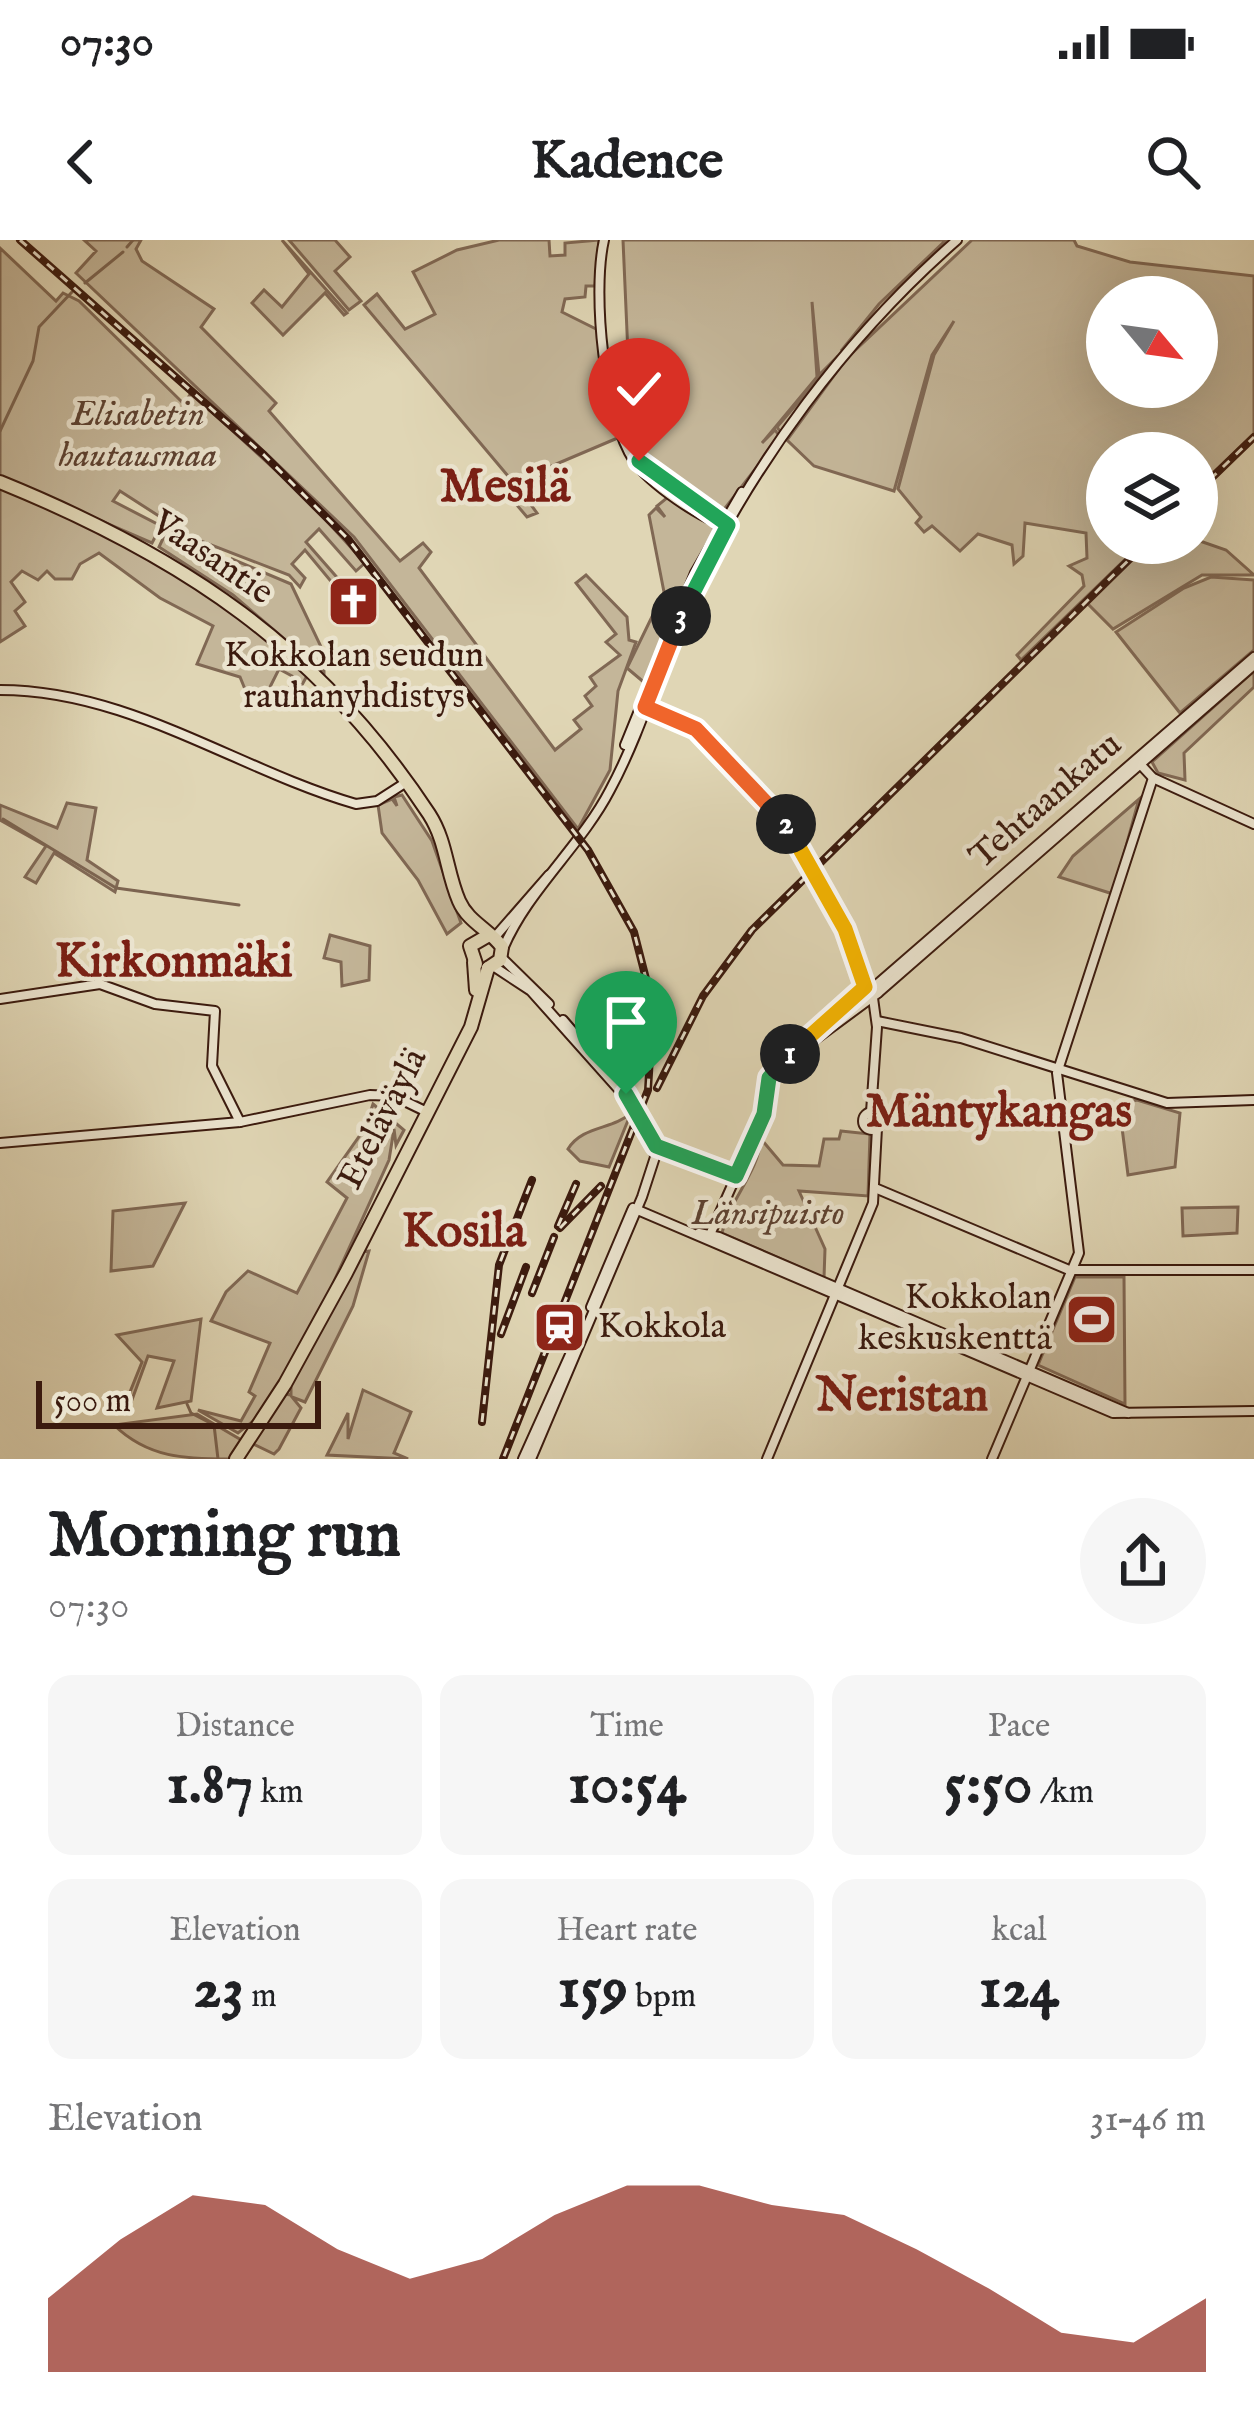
<!DOCTYPE html>
<html lang="en">
<head>
<meta charset="utf-8">
<style>
	:root { --surface:#fff; --page:#f6f6f6; --text:#202124; --muted:#757577; --accent:#8f2418 }
	body { margin:0; font-family:"IM FELL English",serif; background:var(--page); color:var(--text); height:100vh; display:flex; flex-direction:column; font-size:45px; white-space:nowrap }
	* { box-sizing:border-box; margin:0 }
	p { font-size:39px; color:var(--muted) }
	.icon { flex:none; width:66px; height:66px; fill:none; stroke:currentColor; stroke-width:2; stroke-linecap:round; stroke-linejoin:round }
	.map { position:relative; height:1219px; overflow:hidden }
	.details { display:flex; flex-direction:column; background:var(--surface); flex:1 }
	.details>* { flex:none }
	.needle { width:78px; rotate:119deg }
	.tools { position:absolute; left:1086px; top:36px; display:grid; gap:24px }
	.tools a { display:grid; place-items:center; width:132px; height:132px; border-radius:50%; background:var(--surface); box-shadow:0 12px 48px #0002; font-size:60px }
	.scale { position:absolute; left:36px; bottom:30px; width:285px; box-sizing:border-box; padding-left:12px; border:6px solid #3b1a0e; border-top:0; font-size:33px; line-height:42px; white-space:nowrap; color:#3b1a0e; -webkit-text-stroke:9px #ebe4cf; paint-order:stroke }
	.pin { position:absolute; display:grid; place-items:center; width:102px; height:102px; color:#fff; margin:-123px -51px; border-radius:50% 50% 50% 0; rotate:-45deg; box-shadow:0 0 12px #0007 }
	.pin .icon { rotate:45deg }
	.km { position:absolute; width:60px; height:60px; margin:-30px; border-radius:50%; background:#222; color:#fff; font-size:33px; line-height:60px; text-align:center }
	.round { display:grid; place-items:center; flex:none; width:126px; height:126px; border-radius:63px; background:var(--page) }
	.headline { display:flex; align-items:center; justify-content:space-between; height:204px; padding:0 48px }
	h1 { font-size:66px; font-weight:700; line-height:90px }
	.metrics { display:grid; grid-template-columns:repeat(3,1fr); gap:18px; height:204px; padding:12px 48px }
	.metrics div { display:grid; align-content:center; border-radius:24px; background:var(--page); text-align:center }
	.metrics b { font-size:60px; font-weight:700 }
	.metrics small { font-size:33px; font-weight:400 }
	.metrics p { font-size:33px }
	.chart { height:336px; padding:24px 48px }
	.chart p { display:flex; justify-content:space-between }
	.chart svg { width:100%; height:216px; margin-top:12px; fill:var(--accent); opacity:.7 }
	.status { display:flex; justify-content:space-between; align-items:center; height:84px; padding:0 60px; background:var(--surface); direction:ltr }
	.status svg { height:33px; fill:currentColor }
	header { display:flex; justify-content:space-between; align-items:center; height:156px; padding:0 48px; background:var(--surface); font-size:54px; font-weight:700 }
	.map>svg:first-child { display:block }
	.green { fill:#c4b699; stroke:#806854; stroke-width:3; fill-rule:evenodd }
	.lines { fill:none; stroke-linecap:round; stroke-linejoin:round }
	.stream { stroke:#7c6450; stroke-width:3 }
	.secondary-casing { stroke:#3b1a0e; stroke-width:12 }
	.highway-casing { stroke:#3b1a0e; stroke-width:16 }
	.secondary { stroke:#ebe4cf; stroke-width:8 }
	.highway { stroke:#e0d6b5; stroke-width:12 }
	.rail-casing { stroke:#3b1a0e; stroke-width:8 }
	.rail { stroke:#ebe4cf; stroke-width:3; stroke-dasharray:9; stroke-linecap:butt }
	.secondary-bridge-casing { stroke:#3b1a0e; stroke-width:12; stroke-linecap:butt }
	.secondary-bridge { stroke:#ebe4cf; stroke-width:8 }
	.split-1-casing { stroke:#fff; stroke-width:24 }
	.split-2-casing { stroke:#fff; stroke-width:24 }
	.split-3-casing { stroke:#fff; stroke-width:24 }
	.split-4-casing { stroke:#fff; stroke-width:24 }
	.split-1 { stroke:#22a559; stroke-width:15 }
	.split-2 { stroke:#f5b400; stroke-width:15 }
	.split-3 { stroke:#f0652b; stroke-width:15 }
	.split-4 { stroke:#22a559; stroke-width:15 }
	.labels { text-anchor:middle; dominant-baseline:central; stroke-width:9; stroke-linejoin:round; paint-order:stroke }
	.park-label { font-size:36px; font-style:italic; fill:#5d4131; stroke:#ebe4cf }
	.street-label { font-size:36px; fill:#3b1a0e; stroke:#ebe4cf }
	.poi-label { font-size:36px; fill:#3b1a0e; stroke:#ebe4cf }
	.district-label { font-size:48px; font-weight:bold; fill:#7a1f14; stroke:#ebe4cf }
</style>
</head>
<body>
<div class="status"><b>07:30</b><svg viewBox="0 0 49 12"><path d="M0 12V9h3v3zM5 12V6h3v6zM10 12V3h3v9zM15 12V0h3v12zM26 1h20v11H26zM47 4h2v5h-2z"/></svg></div>
<header><svg class="icon" aria-label="back" viewBox="0 0 24 24"><path d="M15 5l-7 7 7 7"/></svg>Kadence<svg class="icon" aria-label="search" viewBox="0 0 24 24"><circle cx="10" cy="10" r="6"/><path d="M15 15l6 6"/></svg></header>
<div class="map">
<svg width="1254" height="1219" viewBox="0 0 1254 1219">
	<rect width="100%" height="100%" fill="#e0d6b5"/>
	<filter id="stains"><feTurbulence type="fractalNoise" baseFrequency=".00167" numOctaves="4"/><feColorMatrix values="0 0 0 0 .2 0 0 0 0 .09 0 0 0 0 .02 0 0 0 .5 -.17"/></filter>
	<radialGradient id="worn" r=".72"><stop offset=".6" stop-color="#630" stop-opacity="0"/><stop offset="1" stop-color="#630" stop-opacity=".3"/></radialGradient>
	<g class="green">
		<path d="M 84,0 L 141,0 L 136,9 L 142,21 L 214,69 L 201,87 L 276,163 L 269,171 L 400,321 L 423,303 L 431,312 L 419,328 L 555,510 L 581,489 L 574,480 L 592,466 L 585,456 L 596,446 L 590,437 L 620,415 L 606,402 L 616,394 L 576,343 L 586,335 L 627,377 L 629,400 L 636,402 L 618,451 L 610,530 L 578,589 L 354,297 L 76,33 L 96,11 Z"/>
		<path d="M 282,0 L 347,73 L 344,75 L 325,53 L 283,95 L 252,63 L 264,50 L 282,67 L 309,34 Z"/>
		<path d="M 289,0 L 335,0 L 350,17 L 335,31 L 361,61 L 349,70 Z"/>
		<path d="M 499,0 L 549,0 L 550,16 L 565,15 L 565,3 L 599,0 L 595,46 L 586,46 L 585,57 L 565,59 L 562,72 L 598,90 L 620,197 L 514,242 L 537,273 L 527,277 L 505,251 L 513,242 L 364,65 L 377,54 L 405,89 L 435,74 L 413,32 L 457,10 Z"/>
		<path d="M 623,0 L 946,0 L 879,64 L 841,111 L 953,0 L 918,32 L 782,194 L 777,187 L 838,116 L 819,135 L 812,62 L 817,137 L 762,203 L 775,190 L 780,197 L 722,272 L 651,228 L 632,206 Z"/>
		<path d="M 972,0 L 1074,0 L 1077,6 L 1130,22 L 1254,36 L 1254,194 L 1197,249 L 1197,213 L 1107,213 L 1107,227 L 1090,245 L 1107,252 L 1107,303 L 1142,303 L 1021,420 L 1017,415 L 1084,346 L 1082,335 L 1069,326 L 1087,318 L 1086,293 L 1025,283 L 1023,316 L 1014,324 L 1012,305 L 978,294 L 960,311 L 932,286 L 924,292 L 916,283 L 921,277 L 898,249 L 934,115 L 954,81 L 932,115 L 894,251 L 814,226 L 787,200 L 846,119 ZM 1107,57 L 1197,57 L 1197,147 L 1107,147 Z"/>
		<path d="M 0,8 L 56,61 L 63,53 L 79,61 L 184,164 L 191,153 L 304,256 L 365,323 L 356,331 L 319,289 L 306,302 L 341,342 L 334,345 L 305,310 L 292,324 L 305,338 L 300,347 L 289,335 L 193,298 L 120,251 L 113,261 L 161,286 L 152,303 L 0,237 Z"/>
		<path d="M 0,245 L 79,279 L 196,342 L 308,434 L 298,452 L 289,452 L 292,436 L 279,429 L 267,453 L 247,454 L 240,437 L 197,424 L 213,386 L 160,358 L 99,313 L 80,324 L 72,339 L 55,339 L 47,331 L 38,340 L 22,331 L 11,342 L 25,362 L 15,371 L 25,386 L 0,402 Z"/>
		<path d="M 668,257 L 712,282 L 714,292 L 646,444 L 627,428 L 664,352 L 649,275 L 656,268 L 665,277 L 657,266 Z"/>
		<path d="M 167,290 L 200,306 L 195,320 L 227,330 L 232,319 L 291,344 L 324,413 L 324,433 L 233,355 L 159,307 Z"/>
		<path d="M 1197,300 L 1226,310 L 1254,335 L 1202,335 L 1113,389 L 1087,363 L 1148,303 Z"/>
		<path d="M 1211,337 L 1254,340 L 1254,410 L 1180,473 L 1116,392 L 1184,348 Z"/>
		<path d="M 1254,431 L 1254,447 L 1184,513 L 1185,540 L 1158,533 L 1152,522 Z"/>
		<path d="M 402,555 L 432,601 L 461,683 L 447,694 L 418,640 L 382,593 L 378,565 L 392,559 L 397,566 L 394,557 Z"/>
		<path d="M 1139,559 L 1113,654 L 1059,637 L 1073,616 Z"/>
		<path d="M 67,563 L 96,568 L 87,620 L 118,641 L 115,652 L 54,613 L 36,643 L 25,637 L 46,606 L 0,580 L 0,565 L 57,588 Z"/>
		<path d="M 330,695 L 370,706 L 369,740 L 342,746 L 341,722 L 324,718 Z"/>
		<path d="M 644,733 L 651,783 L 650,811 L 640,827 L 615,826 L 597,808 L 630,768 Z"/>
		<path d="M 1137,860 L 1180,873 L 1175,927 L 1128,935 L 1119,864 Z"/>
		<path d="M 373,864 L 404,890 L 396,905 L 394,889 L 389,920 L 326,1059 L 261,1175 L 238,1193 L 198,1170 L 241,1181 L 255,1156 L 249,1152 L 270,1103 L 211,1081 L 226,1052 L 248,1031 L 297,1053 L 347,958 L 327,942 L 365,888 Z"/>
		<path d="M 631,873 L 609,927 L 580,921 L 568,909 C 583,885 613,890 631,873 Z"/>
		<path d="M 841,891 L 870,894 L 868,956 L 799,951 L 825,1009 L 824,1038 L 722,993 C 730,959 758,933 761,899 L 783,925 L 819,926 L 824,899 L 839,899 Z"/>
		<path d="M 185,963 L 153,1026 L 111,1031 L 113,971 Z"/>
		<path d="M 1238,967 L 1237,993 L 1183,996 L 1182,968 Z"/>
		<path d="M 369,1011 L 353,1066 L 305,1162 L 292,1157 L 301,1168 L 279,1209 L 274,1214 L 251,1203 L 284,1154 L 291,1155 L 291,1142 L 362,1012 Z"/>
		<path d="M 1075,1037 L 1124,1037 L 1125,1164 L 1038,1125 Z"/>
		<path d="M 201,1079 L 191,1161 L 157,1168 L 174,1121 L 148,1116 L 129,1168 L 126,1162 L 142,1122 L 117,1095 Z"/>
		<path d="M 363,1150 L 411,1172 L 394,1213 L 408,1219 L 327,1215 L 348,1173 L 348,1199 Z"/>
		<path d="M 197,1174 L 243,1201 L 230,1219 C 185,1219 148,1218 114,1185 Z"/>
	</g>
	<g class="lines">
		<g class="stream">
			<path d="M 127,7 L 133,0"/>
			<path d="M 85,43 L 123,12"/>
			<path d="M 0,191 L 33,121 L 39,87 L 72,52"/>
			<path d="M 3,579 L 116,648 L 239,665"/>
			<path d="M 187,1164 L 191,1173 L 214,1185 L 218,1219"/>
		</g>
		<defs>
			<g id="secondary">
				<path d="M 604,0 C 592,53 604,176 634,221 C 650,244 701,279 726,285"/>
				<path d="M 646,227 L 727,284"/>
				<path d="M 0,450 C 129,450 236,529 356,564 L 377,561 L 405,543"/>
				<path d="M 640,467 C 748,484 834,655 865,747"/>
				<path d="M 625,505 L 695,333 L 742,252"/>
				<path d="M 1140,524 L 1153,538 L 1254,584"/>
				<path d="M 494,698 L 549,635"/>
				<path d="M 503,709 C 527,651 581,606 610,550 C 643,489 661,419 690,356 C 752,224 847,96 957,0"/>
				<path d="M 501,717 L 549,764"/>
				<path d="M 493,726 L 531,751 L 630,862"/>
				<path d="M 875,746 L 1254,417"/>
				<path d="M 878,753 L 1254,425"/>
				<path d="M 0,759 L 100,744 L 155,764 L 215,771 L 212,826 L 240,882"/>
				<path d="M 563,780 L 616,842"/>
				<path d="M 877,781 L 961,798 L 1167,863 L 1254,860"/>
				<path d="M 786,821 L 878,753"/>
				<path d="M 871,872 L 877,787 L 873,758"/>
				<circle cx="872" cy="881" r="9"/>
				<path d="M 0,903 L 240,882 L 370,855 L 394,856 L 425,871"/>
				<path d="M 656,906 L 736,936"/>
				<path d="M 875,948 L 1069,1030 L 1254,1030"/>
				<path d="M 633,968 L 1113,1173 L 1254,1171"/>
				<path d="M 699,993 L 719,997 L 1128,1173"/>
				<path d="M 709,997 L 761,880 L 770,835 L 868,745"/>
				<path d="M 591,1067 L 632,970"/>
				<path d="M 523,1219 L 573,1108"/>
				<path d="M 531,1219 L 642,957 L 655,917 L 652,892"/>
				<path d="M 767,1219 L 873,963 L 877,888"/>
				<path d="M 992,1219 L 1079,1013 L 1057,833 L 1153,538"/>
			</g>
			<g id="highway">
				<path d="M 0,242 C 182,316 319,407 429,574 C 447,602 446,631 459,661 C 468,682 490,690 502,707 L 500,720 L 488,728"/>
				<path d="M 474,722 L 476,750"/>
				<path d="M 476,724 L 470,706 L 489,695"/>
				<path d="M 236,1219 L 285,1144 L 346,1033 L 471,787 L 488,728"/>
			</g>
		</defs>
		<use href="#secondary" class="secondary-casing"/>
		<use href="#highway" class="highway-casing"/>
		<use href="#secondary" class="secondary"/>
		<use href="#highway" class="highway"/>
		<defs>
			<g id="rail">
				<path d="M 20,0 L 264,215 L 348,299 L 588,610 L 634,692 L 653,766 L 648,850 L 503,1219"/>
				<path d="M 1197,252 L 1254,197"/>
				<path d="M 657,848 L 703,756 L 752,690 L 1146,303"/>
				<path d="M 558,986 L 576,944"/>
				<path d="M 560,988 L 601,946"/>
				<path d="M 532,1053 L 554,997"/>
				<path d="M 501,1094 L 526,1027"/>
				<path d="M 482,1182 L 499,1025 L 532,940"/>
			</g>
		</defs>
		<use href="#rail" class="rail-casing"/>
		<use href="#rail" class="rail"/>
		<defs>
			<path id="secondary-bridge" d="M 630,862 L 652,892"/>
		</defs>
		<use href="#secondary-bridge" class="secondary-bridge-casing"/>
		<use href="#secondary-bridge" class="secondary-bridge"/>
	</g>
	<g class="lines">
		<defs>
			<path id="split-1" d="M 626,854 L 656,906 L 736,936 L 764,874 L 769,838 L 790,814"/>
			<path id="split-2" d="M 786,584 L 845,689 L 865,747 L 790,814"/>
			<path id="split-3" d="M 681,376 L 645,467 L 696,489 L 786,584"/>
			<path id="split-4" d="M 639,221 L 728,285 L 681,376"/>
		</defs>
		<use href="#split-1" class="split-1-casing"/>
		<use href="#split-2" class="split-2-casing"/>
		<use href="#split-3" class="split-3-casing"/>
		<use href="#split-4" class="split-4-casing"/>
		<use href="#split-1" class="split-1"/>
		<use href="#split-2" class="split-2"/>
		<use href="#split-3" class="split-3"/>
		<use href="#split-4" class="split-4"/>
	</g>
	<defs>
		<symbol id="church-square" viewBox="-11 -11 22 22"><rect x="-9" y="-9" width="18" height="18" rx="4" fill="#8f2418" stroke="#ebe4cf"/><path d="M-1.2-6h2.4v3.5h3.3v2.4h-3.3V6h-2.4V-.1h-3.3v-2.4h3.3Z" fill="#fff"/></symbol>
		<symbol id="stadium-square" viewBox="-11 -11 22 22"><rect x="-9" y="-9" width="18" height="18" rx="4" fill="#8f2418" stroke="#ebe4cf"/><path d="M0-5a6.5 5 0 1 0 0 10a6.5 5 0 1 0 0-10ZM-3.5-1.8h7v3.6h-7Z" fill="#fff"/></symbol>
		<symbol id="station-square" viewBox="-11 -11 22 22"><rect x="-9" y="-9" width="18" height="18" rx="4" fill="#8f2418" stroke="#ebe4cf"/><path d="M-3-6H3Q5-6 5-4V2Q5 4 3 4L4.5 6H3L1.5 4h-3L-3 6H-4.5L-3 4Q-5 4-5 2V-4Q-5-6-3-6ZM-3.5-4v3h7v-3ZM-3.5 1v1.5H-2V1ZM2 1v1.5H3.5V1Z" fill="#fff"/></symbol>
	</defs>
	<g fill-rule="evenodd">
		<use href="#church-square" x="324" y="332" width="59" height="59"/>
		<use href="#stadium-square" x="1062" y="1050" width="59" height="59"/>
		<use href="#station-square" x="530" y="1058" width="59" height="59"/>
	</g>
	<g class="labels">
		<g class="park-label">
			<text x="138" y="175">Elisabetin<tspan x="138" dy="41">hautausmaa</tspan></text>
			<text x="768" y="974">Länsipuisto</text>
		</g>
		<g class="street-label">
			<text transform="translate(212 318) rotate(34)">Vaasantie</text>
			<text transform="translate(1046 561) rotate(-41)">Tehtaankatu</text>
			<text transform="translate(383 879) rotate(-63)">Eteläväylä</text>
		</g>
		<g class="poi-label">
			<text x="354" y="416">Kokkolan seudun<tspan x="354" dy="41">rauhanyhdistys</tspan></text>
			<text x="1052" y="1058" text-anchor="end">Kokkolan<tspan x="1052" dy="41">keskuskenttä</tspan></text>
			<text x="598" y="1087" text-anchor="start">Kokkola</text>
		</g>
		<g class="district-label">
			<text x="505" y="248">Mesilä</text>
			<text x="174" y="723">Kirkonmäki</text>
			<text x="999" y="873">Mäntykangas</text>
			<text x="464" y="993">Kosila</text>
			<text x="902" y="1157">Neristan</text>
		</g>
	</g>
	<rect width="100%" height="100%" filter="url(#stains)"/>
	<rect width="100%" height="100%" fill="url(#worn)"/>
</svg>
<div class="tools">
<a><svg class="needle" viewBox="-14 -14 28 28"><path d="M0-13l5 13h-10z" fill="#e53935"/><path d="M0 13l5-13h-10z" fill="#757577"/></svg></a>
<a><svg class="icon" aria-label="layers" viewBox="0 0 24 24"><path d="M12 4l9 5-9 5-9-5zM3 14l9 5 9-5"/></svg></a>
</div>
<div class="scale">500 m</div>
<div class="pin" style="left:626px;top:854px;background:#1e9e55"><svg class="icon" aria-label="arrive" viewBox="0 0 24 24"><path d="M6 21V4h12l-3 4 3 4H6"/></svg></div>
<div class="pin" style="left:639px;top:221px;background:#d93025"><svg class="icon" aria-label="check" viewBox="0 0 24 24"><path d="M5 12l5 5 9-10"/></svg></div>
<b class="km" style="left:790px;top:814px">1</b>
<b class="km" style="left:786px;top:584px">2</b>
<b class="km" style="left:681px;top:376px">3</b>
</div>
<section class="details">
<div class="headline"><div><h1>Morning run</h1><p>07:30</p></div><a class="round"><svg class="icon" aria-label="share" viewBox="0 0 24 24"><path d="M12 15V3M7 8l5-5 5 5M5 13v7h14v-7"/></svg></a></div>
<div class="metrics">
<div><p>Distance</p><b>1.87<small> km</small></b></div>
<div><p>Time</p><b>10:54</b></div>
<div><p>Pace</p><b>5:50<small> /km</small></b></div>
</div>
<div class="metrics">
<div><p>Elevation</p><b>23<small> m</small></b></div>
<div><p>Heart rate</p><b>159<small> bpm</small></b></div>
<div><p>kcal</p><b>124</b></div>
</div>
<div class="chart"><p><span>Elevation</span>31–46 m</p>
<svg viewBox="0 0 160 44" preserveAspectRatio="none"><path d="M0 44V29L10 17L20 8L30 10L40 19L50 25L60 21L70 12L80 6L90 6L100 10L110 12L120 19L130 27L140 36L150 38L160 29V44z"/></svg>
</div>
</section>
</body>
</html>
